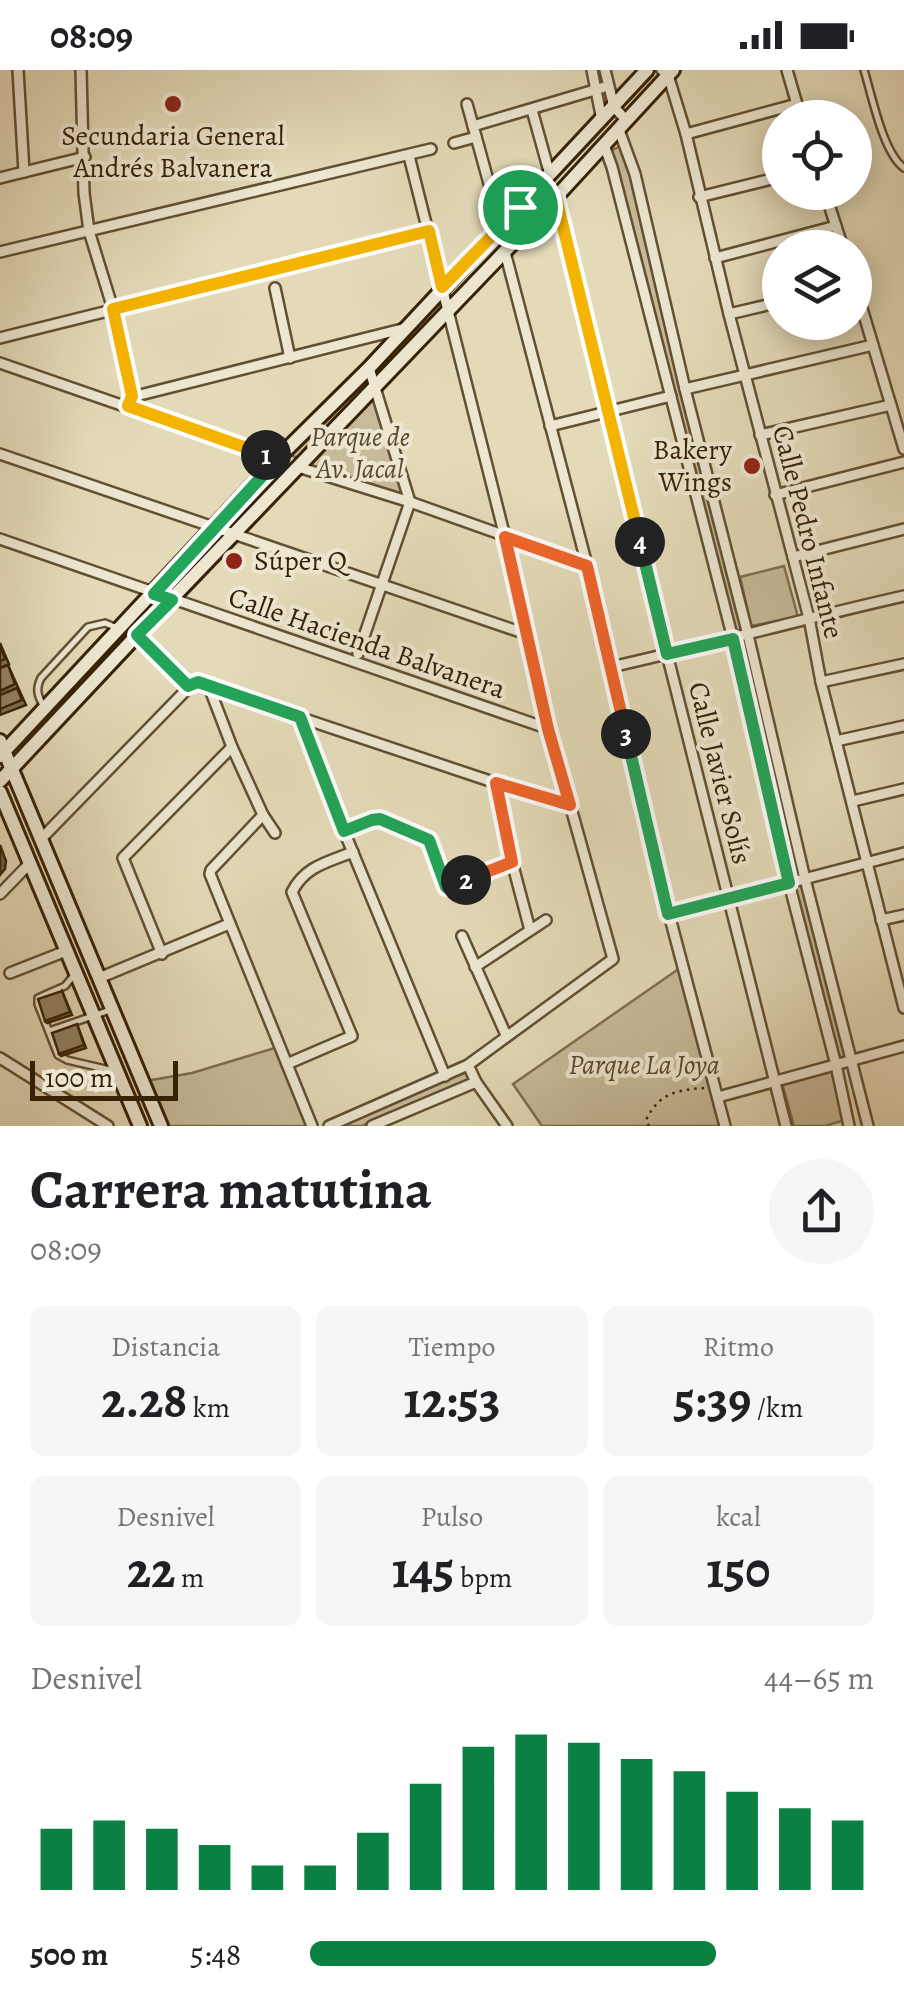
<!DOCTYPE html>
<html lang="es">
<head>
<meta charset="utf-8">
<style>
	:root { --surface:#fff; --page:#f6f6f6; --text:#202124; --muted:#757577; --accent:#0b8043 }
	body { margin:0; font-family:Alegreya,serif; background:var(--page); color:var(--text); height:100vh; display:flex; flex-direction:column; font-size:38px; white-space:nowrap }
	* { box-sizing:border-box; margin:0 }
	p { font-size:32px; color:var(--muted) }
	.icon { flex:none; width:55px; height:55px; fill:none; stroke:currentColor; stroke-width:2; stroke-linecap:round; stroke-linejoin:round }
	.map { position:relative; height:1056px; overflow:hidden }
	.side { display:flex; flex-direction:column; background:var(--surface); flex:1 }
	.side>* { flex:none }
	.buttons { position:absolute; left:762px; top:30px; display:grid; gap:20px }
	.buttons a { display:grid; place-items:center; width:110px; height:110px; border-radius:50%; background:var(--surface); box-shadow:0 5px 25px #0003; font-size:50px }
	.scale { position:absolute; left:30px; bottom:25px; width:148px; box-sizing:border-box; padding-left:10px; border:5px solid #372206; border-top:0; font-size:28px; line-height:35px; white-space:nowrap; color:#372206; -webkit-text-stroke:8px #ede7d1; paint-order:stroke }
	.pin { position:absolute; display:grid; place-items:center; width:85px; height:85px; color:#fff; margin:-42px; border:5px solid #fff; border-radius:50%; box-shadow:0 2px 10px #0007 }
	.km { position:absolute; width:50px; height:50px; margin:-25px; border-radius:50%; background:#222; color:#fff; font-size:28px; line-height:50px; text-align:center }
	.round { display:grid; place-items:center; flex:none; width:105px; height:105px; border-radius:52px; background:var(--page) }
	.summary { display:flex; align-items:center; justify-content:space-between; height:170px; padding:0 30px }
	h1 { font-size:55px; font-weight:600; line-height:75px }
	.figures { display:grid; grid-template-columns:repeat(3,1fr); gap:15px; height:170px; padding:10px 30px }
	.figures div { display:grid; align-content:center; border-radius:15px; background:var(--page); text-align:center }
	.figures b { font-size:50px; font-weight:600 }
	.figures small { font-size:28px; font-weight:400 }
	.figures p { font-size:28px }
	.chart { height:280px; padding:20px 30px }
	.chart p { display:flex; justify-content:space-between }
	.chart svg { width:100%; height:180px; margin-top:10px; stroke:var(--accent); stroke-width:6 }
	ul { padding:0 30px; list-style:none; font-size:32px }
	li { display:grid; grid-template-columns:160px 120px 1fr; align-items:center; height:75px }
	li i { height:25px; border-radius:12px; background:var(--accent) }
	.status { display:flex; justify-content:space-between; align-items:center; height:70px; padding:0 50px; background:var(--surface); direction:ltr }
	.status svg { height:28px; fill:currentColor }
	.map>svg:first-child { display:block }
	.green { fill:#c7bb9a; stroke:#7f6e50; stroke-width:2.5 }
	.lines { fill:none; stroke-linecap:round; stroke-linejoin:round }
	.lane-casing { stroke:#625032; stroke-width:10 }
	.street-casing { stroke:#625032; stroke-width:14 }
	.secondary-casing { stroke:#372206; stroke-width:18 }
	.path { stroke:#372206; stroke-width:2.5; stroke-dasharray:2.5 5; stroke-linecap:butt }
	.lane { stroke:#ede7d1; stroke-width:5 }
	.street { stroke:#ede7d1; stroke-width:9 }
	.secondary { stroke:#ede7d1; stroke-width:12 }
	.wall { fill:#7d7055; stroke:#372206; stroke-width:2.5 }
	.shaded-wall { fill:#665b45; stroke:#372206; stroke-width:2.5 }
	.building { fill:#918263; stroke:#372206; stroke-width:2.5 }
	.split-1-casing { stroke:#fff; stroke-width:20 }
	.split-2-casing { stroke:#fff; stroke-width:20 }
	.split-3-casing { stroke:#fff; stroke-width:20 }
	.split-4-casing { stroke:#fff; stroke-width:20 }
	.split-5-casing { stroke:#fff; stroke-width:20 }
	.split-1 { stroke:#f5b400; stroke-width:12 }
	.split-2 { stroke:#22a559; stroke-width:12 }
	.split-3 { stroke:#f0652b; stroke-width:12 }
	.split-4 { stroke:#22a559; stroke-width:12 }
	.split-5 { stroke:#f5b400; stroke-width:12 }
	.poi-dot { fill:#8f2418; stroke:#ede7d1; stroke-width:4 }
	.labels { text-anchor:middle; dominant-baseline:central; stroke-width:8; stroke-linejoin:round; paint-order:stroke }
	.poi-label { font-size:28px; fill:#372206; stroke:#ede7d1 }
	.park-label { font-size:28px; font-style:italic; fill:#5b482b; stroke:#ede7d1 }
	.street-label { font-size:28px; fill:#372206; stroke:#ede7d1 }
</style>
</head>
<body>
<div class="status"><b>08:09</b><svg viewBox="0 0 49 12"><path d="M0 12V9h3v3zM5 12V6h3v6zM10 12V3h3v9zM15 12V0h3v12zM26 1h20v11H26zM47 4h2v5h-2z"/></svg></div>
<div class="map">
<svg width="904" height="1056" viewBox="0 0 904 1056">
	<rect width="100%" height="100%" fill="#e4dab8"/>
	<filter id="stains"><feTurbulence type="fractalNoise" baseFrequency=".002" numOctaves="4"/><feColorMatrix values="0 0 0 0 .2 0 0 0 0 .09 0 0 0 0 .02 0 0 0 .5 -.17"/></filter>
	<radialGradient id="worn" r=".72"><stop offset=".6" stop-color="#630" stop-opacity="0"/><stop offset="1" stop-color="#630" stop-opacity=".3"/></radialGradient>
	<g class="green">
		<path d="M 622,75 L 744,563 L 735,565 L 611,81 Z"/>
		<path d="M 443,220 L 446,238 L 299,388 L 286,384 Z"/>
		<path d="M 375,322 L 403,427 L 307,395 Z"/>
		<path d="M 784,496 L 798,547 L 751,556 L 740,507 Z"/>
		<path d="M 152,529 L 161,534 L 14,690 L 10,680 Z"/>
		<path d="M 745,570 L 801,807 L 791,810 L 737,572 Z"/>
		<path d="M 803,813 L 848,988 L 838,991 L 793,817 Z"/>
		<path d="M 680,898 L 720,1056 L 542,1056 L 513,1014 Z"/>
		<path d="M 278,977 L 311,1056 L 164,1056 L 146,1011 L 192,1003 Z"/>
		<path d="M 834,1000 L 845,1050 L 825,1056 L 794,1056 L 782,1013 Z"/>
		<path d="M 466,1002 L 470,1013 L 362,1056 L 335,1056 Z"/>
	</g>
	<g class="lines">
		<defs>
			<g id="lane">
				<path d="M 864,0 C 872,26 883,83 904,98"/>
				<path d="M 43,635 C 37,625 36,618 41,608 L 88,557 L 105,553 L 117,558"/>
				<path d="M 74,905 L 65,916 L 38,928 L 38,934 L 58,985 L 67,990 L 114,1001"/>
				<path d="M 49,961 L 110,940"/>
			</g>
			<g id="street">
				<path d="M 18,0 L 24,102"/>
				<path d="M 81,0 L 84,123 L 89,161 L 113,239 L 132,326"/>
				<path d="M 592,0 L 602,50"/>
				<path d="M 605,0 L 614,37 L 627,51"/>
				<path d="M 662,0 L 668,5 L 686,64 L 729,244 L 809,548 L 821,612 L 904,938"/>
				<path d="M 787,0 L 801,48"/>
				<path d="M 467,34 L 501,157"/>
				<path d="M 532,40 L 550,105"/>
				<path d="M 473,56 L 608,16"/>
				<path d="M 619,60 L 635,104 L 685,319 L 748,565 L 805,809 L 868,1056"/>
				<path d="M 686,64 L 797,34"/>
				<path d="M 454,73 L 476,67"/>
				<path d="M 604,75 L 612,97 L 733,569 L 789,813 L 836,995 L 849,1056"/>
				<path d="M 0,108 L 85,87"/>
				<path d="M 825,122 L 843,178"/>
				<path d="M 699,127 L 780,107"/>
				<path d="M 556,128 L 667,584 L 786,1056"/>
				<path d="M 0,182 L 431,79"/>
				<path d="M 505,182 L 587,495 L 669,844 L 725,1056"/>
				<path d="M 715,188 L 836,156"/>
				<path d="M 855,215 L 904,379"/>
				<path d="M 275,218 L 290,288"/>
				<path d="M 729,244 L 780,232"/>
				<path d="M 0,268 L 429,161"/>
				<path d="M 0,293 L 277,389"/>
				<path d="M 685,319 L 873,275"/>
				<path d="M 132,327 L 402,259"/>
				<path d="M 550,356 L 671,326"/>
				<path d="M 760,365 L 891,335"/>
				<path d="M 0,384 L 526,564"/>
				<path d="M 298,397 L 410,432 L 587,495"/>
				<path d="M 775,425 L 904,392"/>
				<path d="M 0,469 L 549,659"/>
				<path d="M 793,487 L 904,459"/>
				<path d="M 358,584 L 410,432 L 369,298"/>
				<path d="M 611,597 C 709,575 806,548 904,526"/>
				<path d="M 821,612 L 904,594"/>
				<path d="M 209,617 L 232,677 L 263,745 L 211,800 L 210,804 L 312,1056"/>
				<path d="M 300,647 L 344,761 L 445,1006"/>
				<path d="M 836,671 L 904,656"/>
				<path d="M 496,713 L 512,792 L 530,860"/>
				<path d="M 853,731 L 904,719"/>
				<path d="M 263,745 L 275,763"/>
				<path d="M 344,761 L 376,748 L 426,767 L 431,772 L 446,817 L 512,792"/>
				<path d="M 41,769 L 194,612 L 496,713 L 570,735"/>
				<path d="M 0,824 L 29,794"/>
				<path d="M 669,844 L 904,783"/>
				<path d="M 881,850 L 904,845"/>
				<path d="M 462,866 L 506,965"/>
				<path d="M 162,884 L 123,788 L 232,677"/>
				<path d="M 475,897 L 546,850"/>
				<path d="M 10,903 L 66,881"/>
				<path d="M 99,908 L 229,854"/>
				<path d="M 0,988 L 108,1056"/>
				<path d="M 287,994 L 352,966 L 292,822 C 305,796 328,792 353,782"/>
				<path d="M 468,995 L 476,1012 L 507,1056"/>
				<path d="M 718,1027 L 904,976"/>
				<path d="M 329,1056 L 468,995 L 613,889 L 549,659 L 505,467 L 409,86"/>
				<path d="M 372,1056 L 476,1012"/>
			</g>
			<g id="secondary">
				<path d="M 0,671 L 161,1056"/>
				<path d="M 0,686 L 277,389 L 369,298 L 647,0"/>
				<path d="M 0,711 L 137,565 L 533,152 L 673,0"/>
				<path d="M 0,722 L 140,1056"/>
			</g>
		</defs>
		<use href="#lane" class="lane-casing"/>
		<use href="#street" class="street-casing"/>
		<use href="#secondary" class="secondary-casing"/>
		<g class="path">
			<path d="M 145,573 L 181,610"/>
			<path d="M 649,1056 L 646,1050 C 659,1023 677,1020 704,1018"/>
		</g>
		<use href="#lane" class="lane"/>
		<use href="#street" class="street"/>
		<use href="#secondary" class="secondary"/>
	</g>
	<g class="wall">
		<path d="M 0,573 L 9,594 L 0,598 Z"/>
		<path d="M 8,595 L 26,635 L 0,645 L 0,598 Z"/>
		<path d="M 62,921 L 72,945 L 47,953 L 45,951 Z"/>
		<path d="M 78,957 L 86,978 L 61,986 L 59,984 Z"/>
	</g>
	<path class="shaded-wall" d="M 0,775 L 6,791 L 5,799 L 0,805 Z"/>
	<g class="building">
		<path d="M 0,575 L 5,589 L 0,591 Z"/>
		<path d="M 8,595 L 15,614 L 0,621 L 0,598 Z"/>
		<path d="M 17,618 L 22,630 L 0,639 L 0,625 Z"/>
		<path d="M 62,921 L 70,942 L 45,951 L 38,929 Z"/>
		<path d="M 77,954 L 84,975 L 59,984 L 52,963 Z"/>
	</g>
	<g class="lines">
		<defs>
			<path id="split-1" d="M 266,385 L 128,336 L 132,326 L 113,239 L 429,161 L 442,217 L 520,137"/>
			<path id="split-2" d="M 266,385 L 278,389 L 154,524 L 172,530 L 137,565 L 188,616 L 198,612 L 300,647 L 344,761 L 372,750 L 380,749 L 429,770 L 446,817 L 466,810"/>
			<path id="split-3" d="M 466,810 L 512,792 L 496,713 L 570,735 L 548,659 L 505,467 L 587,496 L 626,664"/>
			<path id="split-4" d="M 626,664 L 668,844 L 789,813 L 733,569 L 667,584 L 640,472"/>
			<path id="split-5" d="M 520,137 L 533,152 L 556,128 L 640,472"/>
		</defs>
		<use href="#split-1" class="split-1-casing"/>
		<use href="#split-2" class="split-2-casing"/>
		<use href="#split-3" class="split-3-casing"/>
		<use href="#split-4" class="split-4-casing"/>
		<use href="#split-5" class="split-5-casing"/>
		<use href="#split-1" class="split-1"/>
		<use href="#split-2" class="split-2"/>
		<use href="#split-3" class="split-3"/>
		<use href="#split-4" class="split-4"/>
		<use href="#split-5" class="split-5"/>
	</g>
	<g class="poi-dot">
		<circle cx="173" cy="34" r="10"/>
		<circle cx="752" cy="396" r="10"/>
		<circle cx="234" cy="491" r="10"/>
	</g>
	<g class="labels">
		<g class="poi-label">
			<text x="173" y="66">Secundaria General<tspan x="173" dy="32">Andrés Balvanera</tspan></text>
			<text x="732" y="380" text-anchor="end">Bakery<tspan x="732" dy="32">Wings</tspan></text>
			<text x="254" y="491" text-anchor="start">Súper Q</text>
		</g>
		<g class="park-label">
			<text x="360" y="367">Parque de<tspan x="360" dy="32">Av. Jacal</tspan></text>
			<text x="644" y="995">Parque La Joya</text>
		</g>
		<g class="street-label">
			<text transform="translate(808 462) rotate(76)">Calle Pedro Infante</text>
			<text transform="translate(367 573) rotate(19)">Calle Hacienda Balvanera</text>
			<text transform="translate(720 703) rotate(76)">Calle Javier Solís</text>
		</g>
	</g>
	<rect width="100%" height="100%" filter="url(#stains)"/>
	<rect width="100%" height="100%" fill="url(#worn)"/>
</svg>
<div class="buttons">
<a><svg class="icon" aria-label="locate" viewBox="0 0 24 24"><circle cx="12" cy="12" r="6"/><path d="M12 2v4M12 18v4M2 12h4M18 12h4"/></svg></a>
<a><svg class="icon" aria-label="layers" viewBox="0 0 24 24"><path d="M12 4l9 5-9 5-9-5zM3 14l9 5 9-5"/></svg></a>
</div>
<div class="scale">100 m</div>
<div class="pin" style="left:520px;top:137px;background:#1e9e55"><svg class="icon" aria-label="arrive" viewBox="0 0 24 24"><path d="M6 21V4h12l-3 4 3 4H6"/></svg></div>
<b class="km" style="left:266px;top:385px">1</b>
<b class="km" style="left:466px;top:810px">2</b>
<b class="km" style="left:626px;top:664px">3</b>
<b class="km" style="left:640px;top:472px">4</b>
</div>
<section class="side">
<div class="summary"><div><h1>Carrera matutina</h1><p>08:09</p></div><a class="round"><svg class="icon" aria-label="share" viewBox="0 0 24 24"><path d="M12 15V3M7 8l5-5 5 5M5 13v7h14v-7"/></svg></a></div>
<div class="figures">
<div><p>Distancia</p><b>2.28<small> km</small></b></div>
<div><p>Tiempo</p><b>12:53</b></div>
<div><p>Ritmo</p><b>5:39<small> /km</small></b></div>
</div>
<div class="figures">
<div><p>Desnivel</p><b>22<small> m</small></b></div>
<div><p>Pulso</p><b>145<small> bpm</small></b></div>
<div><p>kcal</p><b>150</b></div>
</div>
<div class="chart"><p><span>Desnivel</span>44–65 m</p>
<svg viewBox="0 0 160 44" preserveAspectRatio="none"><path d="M5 44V29M15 44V27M25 44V29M35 44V33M45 44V38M55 44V38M65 44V30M75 44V18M85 44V9M95 44V6M105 44V8M115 44V12M125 44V15M135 44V20M145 44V24M155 44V27"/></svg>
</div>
<ul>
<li><b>500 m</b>5:48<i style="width:72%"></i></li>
</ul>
</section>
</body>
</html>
